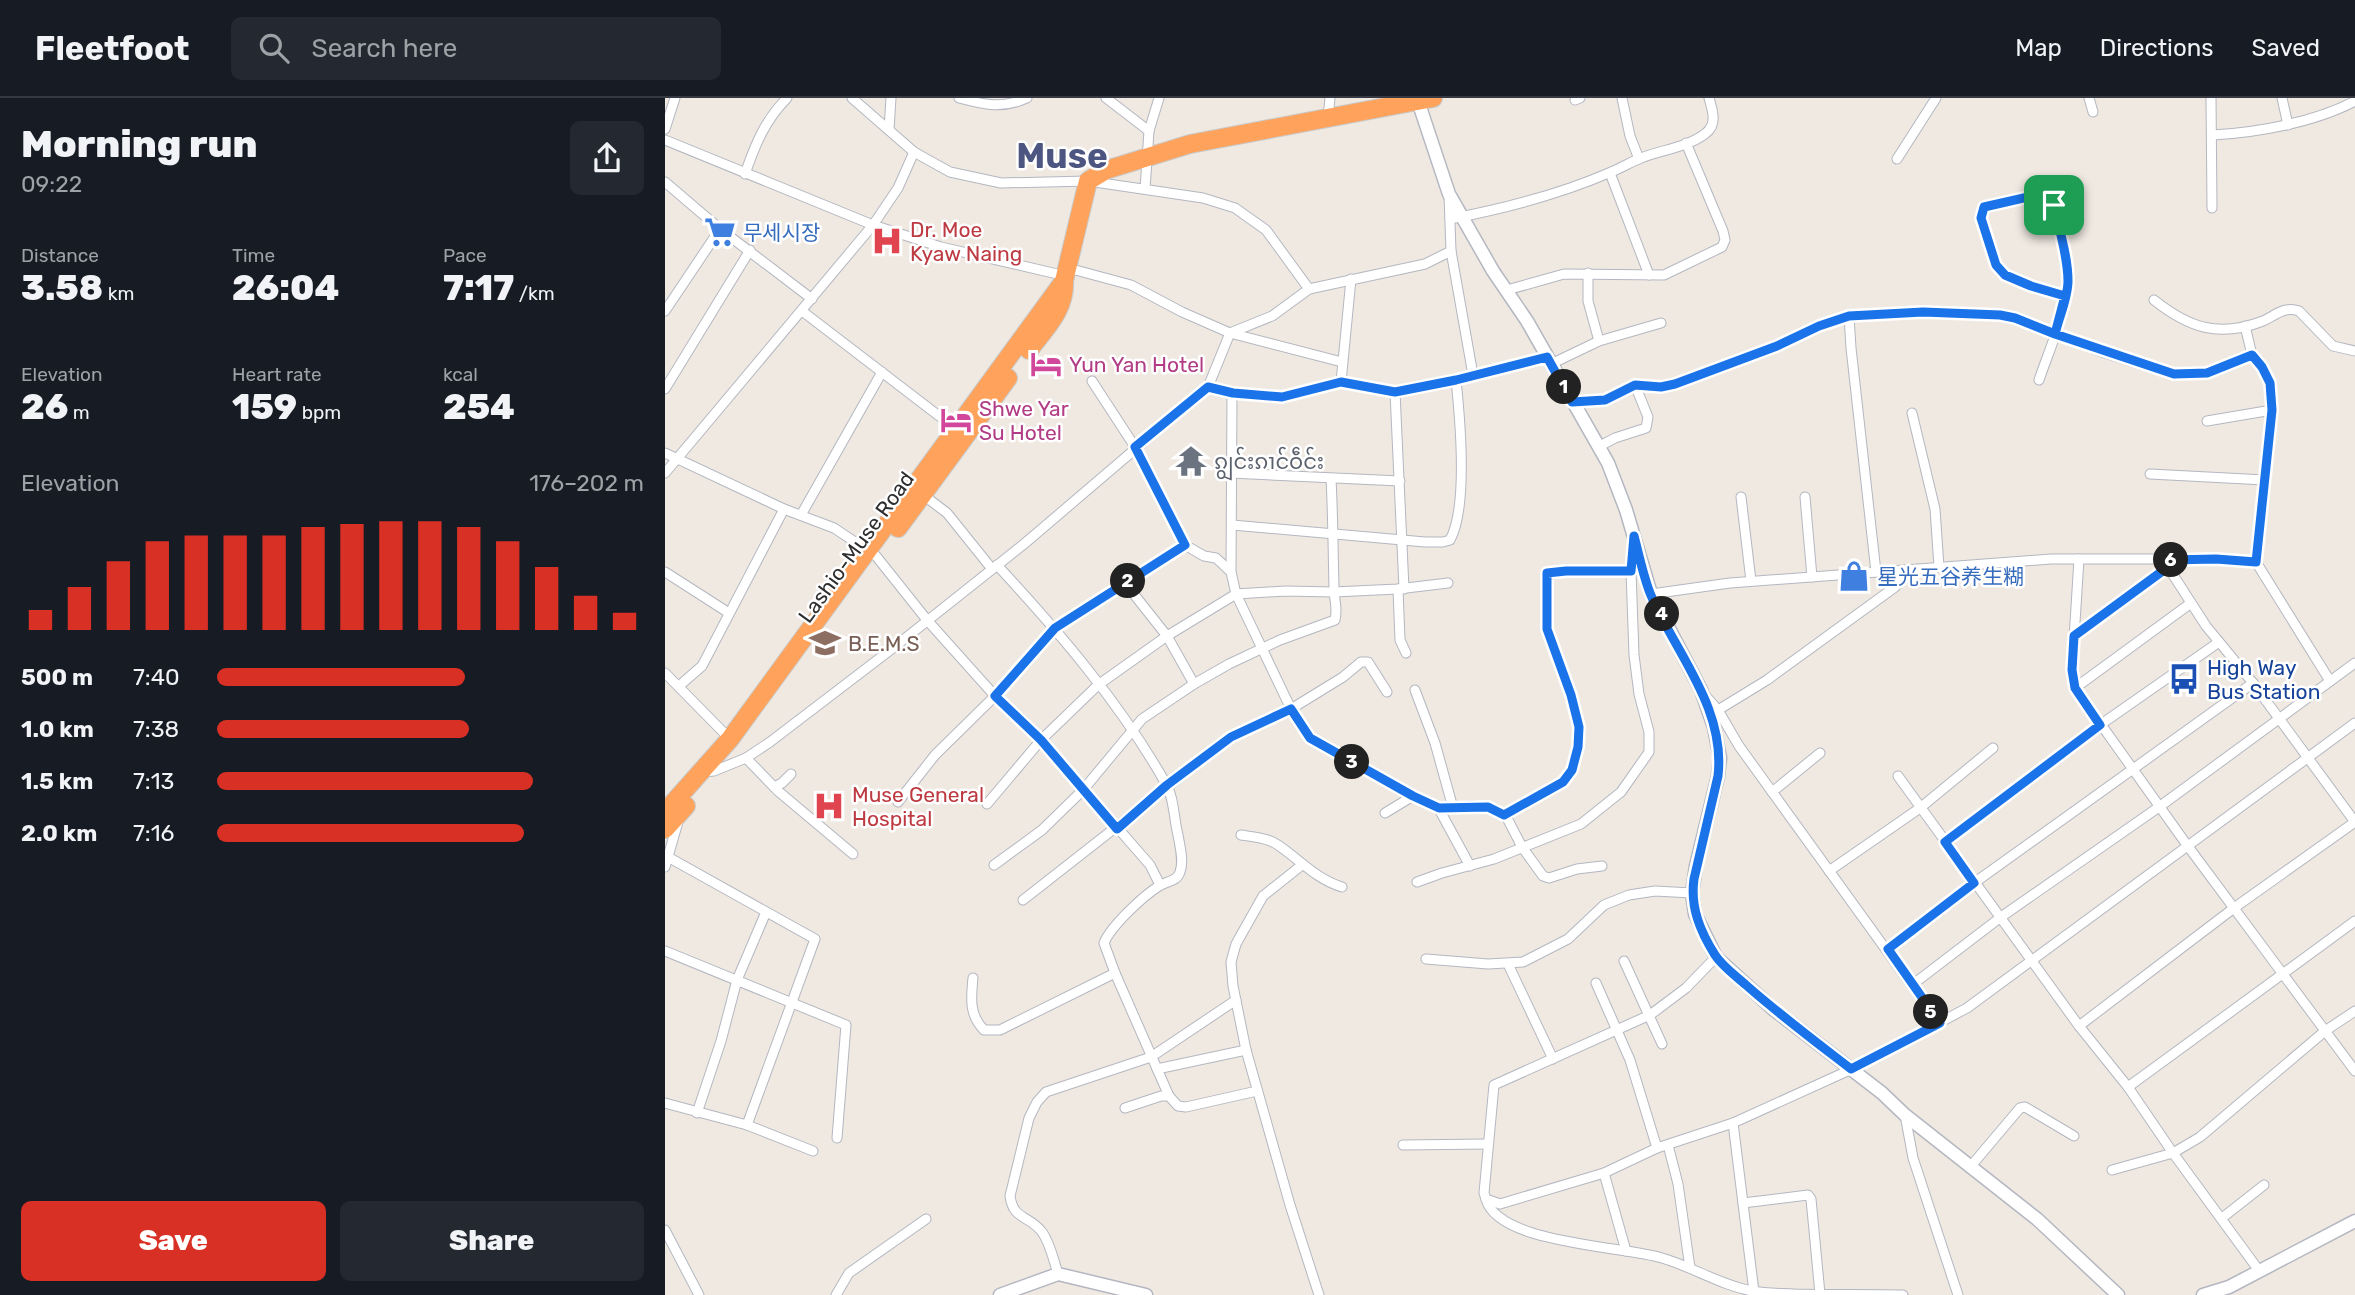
<!DOCTYPE html>
<html lang="en">
<head>
<meta charset="utf-8">
<style>
	:root { --surface:#171b24; --page:#242831; --text:#f1f3f6; --muted:#9ea1a6; --line:#363941; --accent:#d93025 }
	body { margin:0; font-family:Rubik,"Noto Sans SC","Noto Sans KR","Noto Sans Myanmar",sans-serif; background:var(--page); color:var(--text); height:100vh; display:flex; flex-direction:column; font-size:26px; white-space:nowrap }
	* { box-sizing:border-box; margin:0 }
	p { font-size:23px; color:var(--muted) }
	.icon { flex:none; width:38px; height:38px; fill:none; stroke:currentColor; stroke-width:2; stroke-linecap:round; stroke-linejoin:round }
	.map { position:relative; flex:1; overflow:hidden }
	.side { display:flex; flex-direction:column; background:var(--surface); width:665px }
	.side>* { flex:none }
	.pin { position:absolute; display:grid; place-items:center; width:60px; height:60px; color:#fff; margin:-30px; border-radius:14px; box-shadow:0 4px 10px #0006 }
	.km { position:absolute; width:35px; height:35px; margin:-18px; border-radius:50%; background:#222; color:#fff; font-size:19px; line-height:35px; text-align:center }
	.round { display:grid; place-items:center; flex:none; width:74px; height:74px; border-radius:10px; background:var(--page) }
	.headline { display:flex; align-items:center; justify-content:space-between; height:119px; padding:0 21px }
	h1 { font-size:38px; font-weight:800; line-height:52px }
	.metrics { display:grid; grid-template-columns:repeat(3,1fr); gap:10px; height:119px; padding:7px 21px }
	.metrics div { display:grid; align-content:center }
	.metrics b { font-size:35px; font-weight:800 }
	.metrics small { font-size:19px; font-weight:400 }
	.metrics p { font-size:19px }
	.chart { height:196px; padding:14px 21px }
	.chart p { display:flex; justify-content:space-between }
	.chart svg { width:100%; height:126px; margin-top:7px; stroke:var(--accent); stroke-width:6 }
	.button { display:flex; gap:14px; margin-top:auto; padding:14px 21px }
	.button a { flex:1; height:80px; border-radius:10px; background:var(--accent); color:#fff; font-size:28px; font-weight:800; line-height:80px; text-align:center }
	.button a+a { background:var(--page); color:var(--text) }
	ul { padding:0 21px; list-style:none; font-size:23px }
	li { display:grid; grid-template-columns:112px 84px 1fr; align-items:center; height:52px }
	li i { height:18px; border-radius:9px; background:var(--accent) }
	header { display:flex; align-items:center; gap:42px; box-sizing:border-box; height:98px; padding:0 35px; background:var(--surface); border-bottom:2px solid var(--line) }
	header strong { font-size:33px }
	nav { display:flex; gap:38px; margin-inline-start:auto; font-size:24px }
	.search { width:490px; height:63px; background:var(--page); display:flex; align-items:center; gap:18px; box-sizing:border-box; padding:0 24px; border-radius:10px; color:var(--muted); font-size:26px }
	main { display:flex; flex:1; min-height:0 }
	.map>svg:first-child { display:block }
	.lines { fill:none; stroke-linecap:round; stroke-linejoin:round }
	.street-casing { stroke:#b4b7c1; stroke-width:11 }
	.secondary-casing { stroke:#b4b7c1; stroke-width:15 }
	.highway-casing { stroke:#c9c9c9; stroke-width:20 }
	.street { stroke:#fff; stroke-width:9 }
	.secondary { stroke:#fff; stroke-width:12 }
	.highway { stroke:#ffa35c; stroke-width:18 }
	.route-casing { stroke:#fff; stroke-width:14 }
	.route { stroke:#1a73e8; stroke-width:9 }
	.labels { text-anchor:middle; dominant-baseline:central; stroke-width:5; stroke-linejoin:round; paint-order:stroke }
	.health-label { font-size:21px; fill:#be3a42; stroke:#fff; text-anchor:start }
	.shop-label { font-size:21px; fill:#366cbe; stroke:#fff; text-anchor:start }
	.hotel-label { font-size:21px; fill:#b23c85; stroke:#fff; text-anchor:start }
	.worship-label { font-size:21px; fill:#5b616d; stroke:#fff; text-anchor:start }
	.street-label { font-size:21px; fill:#2e2e2e; stroke:#fff }
	.education-label { font-size:21px; fill:#785e54; stroke:#fff; text-anchor:start }
	.transit-label { font-size:21px; fill:#164399; stroke:#fff; text-anchor:start }
	.town-label { font-size:35px; font-weight:bold; fill:#4d5680; stroke:#fff }
</style>
</head>
<body>
<header>
<strong>Fleetfoot</strong>
<div class="search"><svg class="icon" aria-label="search" viewBox="0 0 24 24"><circle cx="10" cy="10" r="6"/><path d="M15 15l6 6"/></svg>Search here</div>
<nav><a>Map</a><a>Directions</a><a>Saved</a></nav>
</header>
<main>
<section class="side">
<div class="headline"><div><h1>Morning run</h1><p>09:22</p></div><a class="round"><svg class="icon" aria-label="share" viewBox="0 0 24 24"><path d="M12 15V3M7 8l5-5 5 5M5 13v7h14v-7"/></svg></a></div>
<div class="metrics">
<div><p>Distance</p><b>3.58<small> km</small></b></div>
<div><p>Time</p><b>26:04</b></div>
<div><p>Pace</p><b>7:17<small> /km</small></b></div>
</div>
<div class="metrics">
<div><p>Elevation</p><b>26<small> m</small></b></div>
<div><p>Heart rate</p><b>159<small> bpm</small></b></div>
<div><p>kcal</p><b>254</b></div>
</div>
<div class="chart"><p><span>Elevation</span>176–202 m</p>
<svg viewBox="0 0 160 44" preserveAspectRatio="none"><path d="M5 44V37M15 44V29M25 44V20M35 44V13M45 44V11M55 44V11M65 44V11M75 44V8M85 44V7M95 44V6M105 44V6M115 44V8M125 44V13M135 44V22M145 44V32M155 44V38"/></svg>
</div>
<ul>
<li><b>500 m</b>7:40<i style="width:58%"></i></li>
<li><b>1.0 km</b>7:38<i style="width:59%"></i></li>
<li><b>1.5 km</b>7:13<i style="width:74%"></i></li>
<li><b>2.0 km</b>7:16<i style="width:72%"></i></li>
</ul>
<div class="button"><a>Save</a><a>Share</a></div>
</section>
<div class="map">
<svg width="1690" height="1197" viewBox="0 0 1690 1197">
	<rect width="100%" height="100%" fill="#efe9e1"/>
	<g class="lines">
		<defs>
			<g id="street">
				<path d="M 187,0 L 249,54 L 285,74 L 336,85 L 423,83 L 538,100 L 570,110 L 601,132 L 644,191"/>
				<path d="M 294,0 C 320,7 337,11 362,0"/>
				<path d="M 441,0 L 484,33"/>
				<path d="M 957,0 L 965,38 L 974,61"/>
				<path d="M 1424,0 L 1428,14"/>
				<path d="M 1546,0 L 1547,110"/>
				<path d="M 1617,0 L 1623,27"/>
				<path d="M 910,2 L 915,0"/>
				<path d="M 663,20 L 665,0"/>
				<path d="M 0,31 L 10,0"/>
				<path d="M 224,32 L 226,0"/>
				<path d="M 1547,37 C 1591,35 1651,24 1690,3"/>
				<path d="M 0,42 L 208,127 L 276,149 L 401,178"/>
				<path d="M 1232,61 L 1271,0"/>
				<path d="M 945,75 L 984,177"/>
				<path d="M 80,76 C 90,47 100,22 122,0"/>
				<path d="M 0,84 L 55,131 L 147,201"/>
				<path d="M 480,91 L 484,33 L 494,0"/>
				<path d="M 784,97 L 786,153 L 808,277"/>
				<path d="M 785,121 C 837,111 898,95 946,74 C 956,70 966,64 976,60 C 996,52 1024,49 1041,35 C 1053,26 1047,11 1044,0"/>
				<path d="M 403,170 L 466,187 L 517,214 L 565,235 L 677,264"/>
				<path d="M 923,175 L 923,203 L 934,243"/>
				<path d="M 842,192 L 899,176 L 999,177 L 1057,149 L 1060,142 L 1058,133 L 1021,45"/>
				<path d="M 1489,202 C 1524,230 1554,240 1598,223 C 1611,217 1619,208 1634,213 L 1668,248 L 1690,253"/>
				<path d="M 0,213 L 55,131"/>
				<path d="M 137,213 L 291,331"/>
				<path d="M 1184,218 L 1186,250 L 1211,474"/>
				<path d="M 1587,257 L 1597,269 L 1605,285 L 1607,312 L 1591,464 L 1665,583"/>
				<path d="M 886,266 L 934,243 L 996,225"/>
				<path d="M 1374,282 C 1383,255 1403,210 1403,183 C 1403,158 1394,132 1389,108 L 1382,98 L 1376,97 L 1319,109 L 1316,120 L 1331,167 L 1340,177 L 1366,189 L 1400,198"/>
				<path d="M 427,283 L 470,349 L 520,447 L 539,458 L 551,460 L 566,474"/>
				<path d="M 676,284 L 686,181"/>
				<path d="M 543,289 L 567,295 L 617,299 L 676,284 L 730,294 L 791,282 L 882,259"/>
				<path d="M 0,291 L 85,152"/>
				<path d="M 730,294 L 739,491"/>
				<path d="M 567,295 L 566,474 L 571,496 L 626,611 L 645,640 L 774,711 L 806,708 L 831,712 L 842,720 L 857,749 L 878,778 L 884,780 L 912,771 L 937,768"/>
				<path d="M 907,305 L 940,302 L 970,287 L 996,289 L 1010,286 L 1112,248 L 1154,228 L 1184,218 L 1258,214 L 1335,217 L 1350,220 L 1440,255 L 1509,277 L 1542,275 L 1587,257 L 1580,228"/>
				<path d="M 1247,315 L 1270,411 L 1274,469"/>
				<path d="M 1542,323 L 1607,312"/>
				<path d="M 933,349 L 950,340 L 981,330 L 983,319 L 970,287"/>
				<path d="M 0,355 L 119,411 L 169,430 L 211,458 L 262,522 L 330,598 L 376,642 L 485,767 L 495,787"/>
				<path d="M 0,375 L 208,127 L 233,90 L 249,54"/>
				<path d="M 565,375 L 735,383"/>
				<path d="M 1485,376 L 1600,382"/>
				<path d="M 257,396 L 282,415 L 327,471"/>
				<path d="M 1076,399 L 1086,483"/>
				<path d="M 1140,399 L 1147,479"/>
				<path d="M 136,417 L 217,274"/>
				<path d="M 567,427 L 760,444 L 778,444 L 785,442 C 803,409 795,320 791,282"/>
				<path d="M 1414,461 L 1407,572 L 1410,590 L 1522,747 L 1690,973"/>
				<path d="M 1503,462 L 1503,469 L 1541,528 L 1588,585 L 1690,724"/>
				<path d="M 332,467 C 394,534 456,606 501,686 C 509,699 509,722 513,737 C 515,749 519,763 515,774 C 512,784 501,783 494,788 C 478,798 446,828 439,845 L 450,875 L 504,998"/>
				<path d="M 0,474 L 64,515"/>
				<path d="M 460,485 L 502,538 L 529,586"/>
				<path d="M 733,491 L 735,542 L 741,555"/>
				<path d="M 986,496 L 1065,485 L 1386,461 L 1551,461 L 1591,464"/>
				<path d="M 1409,538 L 1503,469"/>
				<path d="M 0,575 L 65,641"/>
				<path d="M 14,588 L 37,568 L 119,411"/>
				<path d="M 1410,590 L 1526,505"/>
				<path d="M 750,592 L 770,645 L 788,710"/>
				<path d="M 1039,596 L 1053,612 L 1074,648 L 1274,925"/>
				<path d="M 1053,612 L 1102,582 L 1230,489 L 1245,472"/>
				<path d="M 81,660 L 113,693 L 188,756"/>
				<path d="M 38,674 L 49,673 L 81,660 L 105,644 L 228,550 L 359,446 L 543,289 L 565,235 L 607,218 L 644,191 L 760,166 L 786,153"/>
				<path d="M 1233,678 L 1414,928 L 1463,989 L 1508,1055 L 1595,1174"/>
				<path d="M 109,689 L 117,685 L 126,676"/>
				<path d="M 1107,694 L 1155,655"/>
				<path d="M 233,704 L 270,657 L 330,598 L 390,530 L 520,447"/>
				<path d="M 322,706 L 376,642 L 433,587 L 502,538 L 571,496 L 621,493 L 669,494 L 733,491 L 783,485"/>
				<path d="M 774,711 L 805,768"/>
				<path d="M 720,715 L 748,698"/>
				<path d="M 839,717 L 898,684 L 907,672 L 913,649 L 914,629 L 906,598 L 882,531 L 882,475 L 901,473 L 966,473"/>
				<path d="M 576,737 C 589,739 603,740 613,747 C 635,762 651,781 677,789"/>
				<path d="M 1280,744 L 1435,627 L 1554,544"/>
				<path d="M 3,759 L 150,841 L 82,1027"/>
				<path d="M 329,767 L 377,732 L 418,692 L 477,621 L 529,586 L 564,566 L 615,542 L 670,522 C 673,510 669,502 669,490 C 668,453 668,417 666,381"/>
				<path d="M 637,767 L 598,798 L 571,846 L 566,864 L 568,888 L 581,952 L 625,1107 L 654,1197"/>
				<path d="M 0,769 L 13,724"/>
				<path d="M 1164,773 L 1255,710 L 1328,650"/>
				<path d="M 752,784 L 777,775 L 829,761 L 916,726 L 956,694 L 984,654 L 984,634 L 974,596 L 969,557 L 966,473 L 968,444"/>
				<path d="M 358,802 L 566,639 L 626,611 L 678,579 L 696,564 L 703,564 L 722,594"/>
				<path d="M 1223,851 L 1309,785 L 1588,585"/>
				<path d="M 0,853 L 181,927 L 172,1040"/>
				<path d="M 1051,859 L 1021,890 L 985,917 L 829,987 L 819,1095 L 821,1101 L 835,1106 L 939,1075 L 992,1050 L 1068,1025 L 1187,971 L 1302,910 L 1690,625"/>
				<path d="M 761,861 L 823,866 L 858,864 L 903,841 L 939,807 L 964,797 L 990,793 L 1027,795"/>
				<path d="M 959,863 L 997,946"/>
				<path d="M 843,866 L 888,961"/>
				<path d="M 308,880 C 306,900 304,917 319,932 L 335,932 L 450,875"/>
				<path d="M 931,885 L 965,962 L 992,1050"/>
				<path d="M 1247,887 L 1336,819 L 1494,709 L 1690,565"/>
				<path d="M 1414,928 L 1569,810 L 1690,724"/>
				<path d="M 492,971 L 581,952"/>
				<path d="M 1463,989 L 1690,823"/>
				<path d="M 0,1005 L 82,1027 L 148,1053"/>
				<path d="M 460,1010 L 496,998 L 504,998 L 513,1008 L 521,1009 L 592,993"/>
				<path d="M 32,1015 L 56,943 L 72,882 L 101,814"/>
				<path d="M 1240,1017 L 1248,1060 L 1293,1197"/>
				<path d="M 1068,1025 L 1089,1194"/>
				<path d="M 738,1047 L 823,1046"/>
				<path d="M 1003,1047 L 1013,1086 L 1025,1170"/>
				<path d="M 1306,1068 L 1355,1010 L 1360,1009 L 1409,1038"/>
				<path d="M 1447,1072 L 1508,1055 L 1535,1039 L 1660,933 L 1690,913"/>
				<path d="M 939,1075 L 961,1153"/>
				<path d="M 821,1101 C 833,1146 958,1148 997,1160 C 1028,1169 1055,1187 1087,1193 C 1101,1196 1116,1195 1130,1196 C 1166,1197 1202,1196 1238,1197"/>
				<path d="M 1078,1105 L 1143,1097 L 1146,1101 L 1155,1196"/>
				<path d="M 1557,1120 L 1599,1087"/>
				<path d="M 0,1132 L 34,1197"/>
				<path d="M 393,1176 C 389,1163 385,1145 377,1134 C 364,1117 348,1122 345,1098 L 364,1020 L 372,1004 L 381,994 L 486,959 L 571,902"/>
				<path d="M 171,1197 L 184,1175 L 261,1121"/>
			</g>
			<g id="secondary">
				<path d="M 753,3 L 784,96 L 828,173 L 862,223 L 943,365 L 961,412 L 986,496 L 1036,592 L 1049,629 L 1055,660 L 1053,678 L 1031,768 L 1027,795 L 1030,816 L 1051,859 L 1108,911 L 1217,995 L 1240,1017 L 1372,1121 L 1453,1197"/>
				<path d="M 335,1197 L 393,1176 L 481,1197"/>
				<path d="M 1538,1197 L 1564,1189 L 1690,1123"/>
			</g>
			<g id="highway">
				<path d="M 364,252 C 380,231 401,211 399,183"/>
				<path d="M 233,430 L 343,280"/>
				<path d="M 0,714 L 65,641 L 399,183 L 423,83 L 441,72 L 525,46 L 768,0"/>
				<path d="M 0,731 L 21,708"/>
			</g>
		</defs>
		<use href="#street" class="street-casing"/>
		<use href="#secondary" class="secondary-casing"/>
		<use href="#highway" class="highway-casing"/>
		<use href="#street" class="street"/>
		<use href="#secondary" class="secondary"/>
		<use href="#highway" class="highway"/>
	</g>
	<g class="lines">
		<defs>
			<path id="route" d="M 1389,107 C 1394,132 1403,158 1403,183 C 1403,200 1394,219 1390,236 L 1350,220 L 1335,217 L 1258,214 L 1184,218 L 1154,228 L 1112,248 L 1010,286 L 996,289 L 970,287 L 940,302 L 907,304 L 882,259 L 791,282 L 730,294 L 676,284 L 617,299 L 568,295 L 543,289 L 470,349 L 520,447 L 390,530 L 330,598 L 376,642 L 452,731 L 502,687 L 566,639 L 626,611 L 645,640 L 748,698 L 774,710 L 823,709 L 839,717 L 898,684 L 907,672 L 913,649 L 914,629 L 906,597 L 882,531 L 882,475 L 901,473 L 966,473 L 969,438 C 974,457 978,477 985,495 C 1010,555 1061,609 1053,678 L 1029,781 C 1025,809 1035,833 1050,857 C 1058,869 1071,878 1081,887 C 1115,917 1151,944 1186,971 L 1275,925 L 1223,851 L 1309,785 L 1280,744 L 1435,627 L 1410,590 L 1407,572 L 1409,538 L 1503,469 L 1503,462 L 1551,461 L 1591,464 L 1607,312 L 1605,285 L 1597,269 L 1587,257 L 1542,275 L 1509,276 L 1390,236 L 1400,198 L 1366,188 L 1340,177 L 1331,167 L 1316,120 L 1319,109 L 1376,96 L 1382,98 L 1389,107"/>
		</defs>
		<use href="#route" class="route-casing"/>
		<use href="#route" class="route"/>
	</g>
	<defs>
		<symbol id="supermarket-bare" viewBox="-9 -9 18 18"><path d="M-6-5.5h2.5l.6 2H6L4.5 2H-2.5L-4.4-4H-6ZM-1.5 3.2a1.3 1.3 0 1 0 .1 0ZM3 3.2a1.3 1.3 0 1 0 .1 0Z" fill="#3f7fe0" stroke="#fff" stroke-width="2.5" paint-order="stroke"/></symbol>
		<symbol id="hospital-bare" viewBox="-9 -9 18 18"><path d="M-5-5h3v3.5h4V-5h3V5h-3V1.5h-4V5h-3Z" fill="#e0444e" stroke="#fff" stroke-width="2.5" paint-order="stroke"/></symbol>
		<symbol id="hotel-bare" viewBox="-9 -9 18 18"><path d="M-6-4.5h1.5V1H6V5H4.5V3h-9V5H-6ZM-4 0a1.8 1.8 0 1 1 3.6 0ZM.5 0V-2.5h3Q6-2.5 6 0Z" fill="#d1479c" stroke="#fff" stroke-width="2.5" paint-order="stroke"/></symbol>
		<symbol id="temple-bare" viewBox="-9 -9 18 18"><path d="M0-6L5-2H3V0L6.5 2.5H4V6H1.5V3h-3V6H-4V2.5H-6.5L-3 0V-2H-5Z" fill="#6b7280" stroke="#fff" stroke-width="2.5" paint-order="stroke"/></symbol>
		<symbol id="shop-bare" viewBox="-9 -9 18 18"><path d="M-5-2.5h2.3a2.7 3.5 0 0 1 5.4 0H5L5.5 6h-11ZM-1.5-2.5h3a1.5 2.3 0 0 0-3 0Z" fill="#3f7fe0" stroke="#fff" stroke-width="2.5" paint-order="stroke"/></symbol>
		<symbol id="school-bare" viewBox="-9 -9 18 18"><path d="M0-5L7-2L0 1L-7-2ZM-4 1L0 2.5L4 1V4Q0 6-4 4Z" fill="#8d6e63" stroke="#fff" stroke-width="2.5" paint-order="stroke"/></symbol>
		<symbol id="bus-bare" viewBox="-9 -9 18 18"><path d="M-5-6H5V4H4V6H2V4H-2V6H-4V4H-5ZM-3.5-4V0h7V-4ZM-3.5 1.2v1.5H-2V1.2ZM2 1.2v1.5H3.5V1.2Z" fill="#1a4fb4" stroke="#fff" stroke-width="2.5" paint-order="stroke"/></symbol>
	</defs>
	<g fill-rule="evenodd">
		<use href="#supermarket-bare" x="33" y="112" width="44" height="44"/>
		<use href="#hospital-bare" x="200" y="121" width="44" height="44"/>
		<use href="#hotel-bare" x="359" y="244" width="44" height="44"/>
		<use href="#hotel-bare" x="269" y="300" width="44" height="44"/>
		<use href="#temple-bare" x="504" y="341" width="44" height="44"/>
		<use href="#shop-bare" x="1167" y="456" width="44" height="44"/>
		<use href="#school-bare" x="138" y="523" width="44" height="44"/>
		<use href="#bus-bare" x="1497" y="559" width="44" height="44"/>
		<use href="#hospital-bare" x="142" y="686" width="44" height="44"/>
	</g>
	<g class="labels">
		<g class="health-label">
			<text x="245" y="131">Dr. Moe<tspan x="245" dy="24">Kyaw Naing</tspan></text>
			<text x="187" y="696">Muse General<tspan x="187" dy="24">Hospital</tspan></text>
		</g>
		<g class="shop-label">
			<text x="78" y="134">무세시장</text>
			<text x="1212" y="478">星光五谷养生糊</text>
		</g>
		<g class="hotel-label">
			<text x="404" y="266">Yun Yan Hotel</text>
			<text x="314" y="310">Shwe Yar<tspan x="314" dy="24">Su Hotel</tspan></text>
		</g>
		<g class="worship-label">
			<text x="549" y="363">ၵျွင်းၵၢင်ဝဵင်း</text>
		</g>
		<g class="street-label">
			<text transform="translate(191 449) rotate(-54)">Lashio-Muse Road</text>
		</g>
		<g class="education-label">
			<text x="183" y="545">B.E.M.S</text>
		</g>
		<g class="transit-label">
			<text x="1542" y="569">High Way<tspan x="1542" dy="24">Bus Station</tspan></text>
		</g>
		<g class="town-label">
			<text x="397" y="58">Muse</text>
		</g>
	</g>
</svg>
<div class="pin" style="left:1389px;top:107px;background:#1e9e55"><svg class="icon" aria-label="arrive" viewBox="0 0 24 24"><path d="M6 21V4h12l-3 4 3 4H6"/></svg></div>
<b class="km" style="left:899px;top:289px">1</b>
<b class="km" style="left:463px;top:483px">2</b>
<b class="km" style="left:687px;top:664px">3</b>
<b class="km" style="left:997px;top:516px">4</b>
<b class="km" style="left:1266px;top:914px">5</b>
<b class="km" style="left:1506px;top:462px">6</b>
</div>
</main>
</body>
</html>
